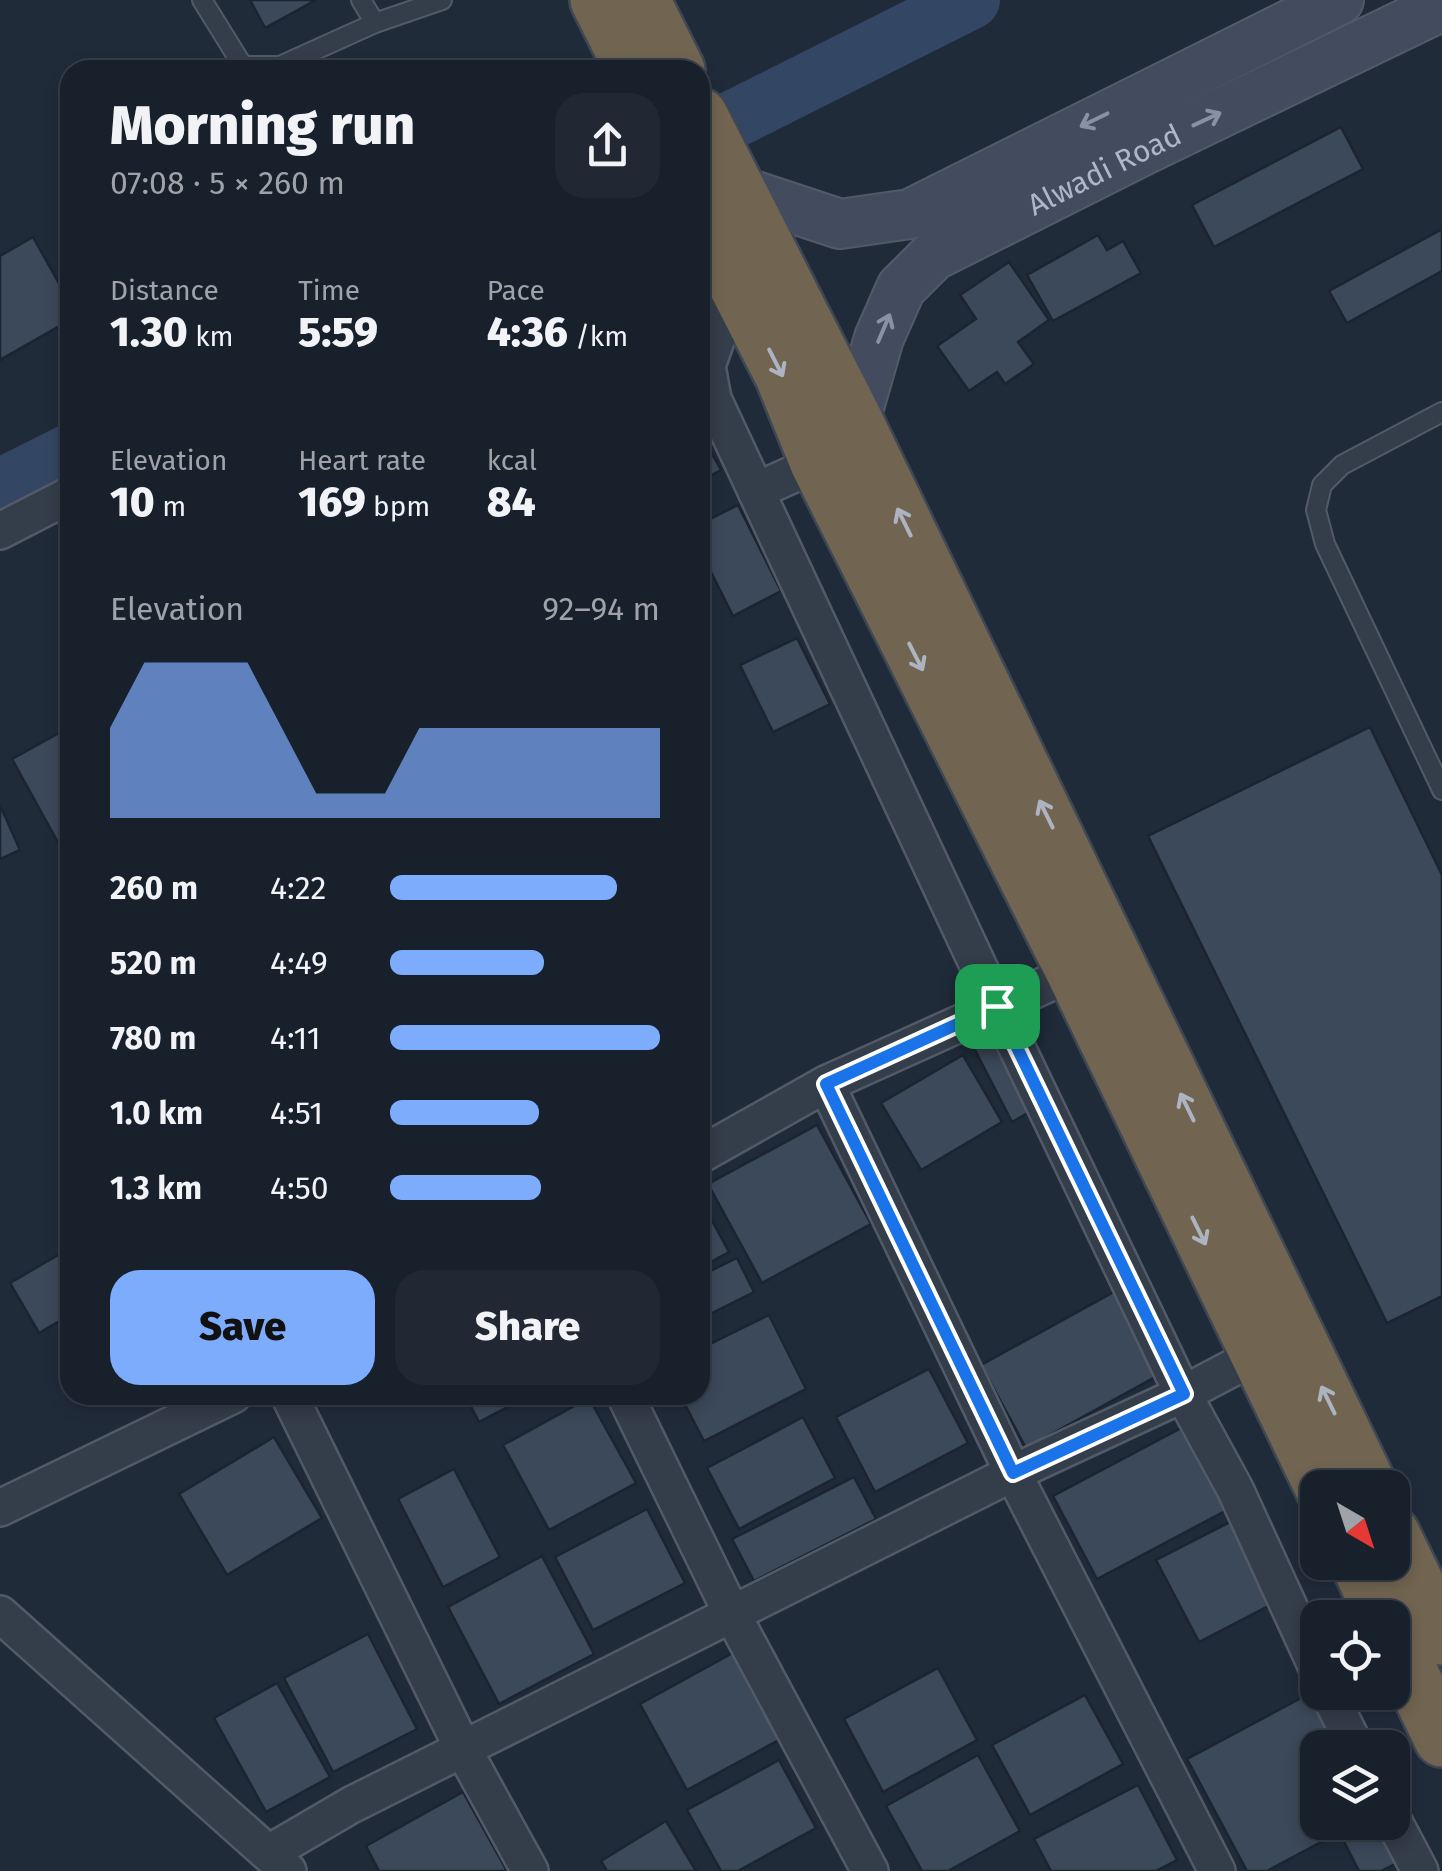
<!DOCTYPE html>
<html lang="en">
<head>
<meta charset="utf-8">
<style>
	:root { --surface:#18202c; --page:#212834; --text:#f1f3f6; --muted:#9fa3a9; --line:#363e48; --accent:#7eacfc }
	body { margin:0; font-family:"Fira Sans",sans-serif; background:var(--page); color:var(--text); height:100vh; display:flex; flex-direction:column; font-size:38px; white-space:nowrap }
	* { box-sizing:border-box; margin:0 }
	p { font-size:32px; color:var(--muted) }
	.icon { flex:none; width:55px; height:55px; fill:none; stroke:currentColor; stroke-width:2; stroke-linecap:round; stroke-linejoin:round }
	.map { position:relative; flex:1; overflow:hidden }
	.drawer { position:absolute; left:60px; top:60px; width:650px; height:1345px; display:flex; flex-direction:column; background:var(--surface); border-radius:30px; box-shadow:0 5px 15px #0003,0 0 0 2px var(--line) }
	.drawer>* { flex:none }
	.needle { width:65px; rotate:141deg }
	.fabs { position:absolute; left:1300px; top:1470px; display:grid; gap:20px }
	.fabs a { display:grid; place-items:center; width:110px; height:110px; border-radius:20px; background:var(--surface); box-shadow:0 5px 15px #0003,0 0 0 2px var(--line); font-size:50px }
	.pin { position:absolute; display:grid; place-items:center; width:85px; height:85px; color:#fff; margin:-42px; border-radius:20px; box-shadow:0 5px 15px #0006 }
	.round { display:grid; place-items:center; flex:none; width:105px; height:105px; border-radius:30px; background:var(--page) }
	.head { display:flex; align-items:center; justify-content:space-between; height:170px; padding:0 50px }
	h1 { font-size:55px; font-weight:800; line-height:75px }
	.figures { display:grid; grid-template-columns:repeat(3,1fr); gap:15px; height:170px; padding:10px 50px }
	.figures div { display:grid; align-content:center }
	.figures b { font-size:42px; font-weight:800 }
	.figures small { font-size:28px; font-weight:400 }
	.figures p { font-size:28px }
	.chart { height:280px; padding:20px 50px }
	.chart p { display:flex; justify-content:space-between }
	.chart svg { width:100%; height:180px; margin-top:10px; fill:var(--accent); opacity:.7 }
	.action { display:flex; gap:20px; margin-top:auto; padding:20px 50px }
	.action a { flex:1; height:115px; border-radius:30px; background:var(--accent); color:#111; font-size:40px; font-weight:800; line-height:115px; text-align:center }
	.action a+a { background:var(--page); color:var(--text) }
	ul { padding:0 50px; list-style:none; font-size:32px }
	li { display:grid; grid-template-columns:160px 120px 1fr; align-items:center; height:75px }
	li i { height:25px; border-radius:12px; background:var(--accent) }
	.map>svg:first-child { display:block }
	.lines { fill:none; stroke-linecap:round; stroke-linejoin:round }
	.river { stroke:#334663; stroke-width:58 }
	.building { fill:#3c495a; stroke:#1b2431; stroke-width:2.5 }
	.lane-casing { stroke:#525a68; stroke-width:22 }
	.street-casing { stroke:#525a68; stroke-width:40 }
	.secondary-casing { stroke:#525a68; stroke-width:52 }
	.highway-casing { stroke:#3f4755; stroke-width:60 }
	.lane { stroke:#343d4a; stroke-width:18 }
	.street { stroke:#343d4a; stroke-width:35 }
	.secondary { stroke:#424c5e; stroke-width:48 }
	.highway { stroke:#716551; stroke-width:55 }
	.oneway { stroke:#8992a2 }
	.oneway2 { stroke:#acb3c1 }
	.route-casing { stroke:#fff; stroke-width:20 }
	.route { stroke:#1a73e8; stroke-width:12 }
	.labels { text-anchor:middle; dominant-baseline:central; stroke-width:10; stroke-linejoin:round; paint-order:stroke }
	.street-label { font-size:30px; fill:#afb7c7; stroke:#19222f }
</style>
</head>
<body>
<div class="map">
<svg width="1442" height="1871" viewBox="0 0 1442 1871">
	<rect width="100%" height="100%" fill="#202b3a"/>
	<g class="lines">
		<g class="river">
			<path d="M 730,121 L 971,0"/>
			<path d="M 0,488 L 70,453"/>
		</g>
	</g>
	<g class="building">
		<path d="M 250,0 L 316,0 L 265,28 Z"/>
		<path d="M 1341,127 L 1363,169 L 1214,247 L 1192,205 Z"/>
		<path d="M 1442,229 L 1442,271 L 1347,323 L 1329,291 Z"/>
		<path d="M 1098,235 L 1107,250 L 1123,241 L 1141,273 L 1053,321 L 1027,275 Z"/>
		<path d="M 33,237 L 70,303 L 70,320 L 0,360 L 0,256 Z"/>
		<path d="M 1009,262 L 1049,320 L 1018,342 L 1034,364 L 1005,384 L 997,372 L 969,391 L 937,346 L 976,319 L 960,295 Z"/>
		<path d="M 700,432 L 721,470 L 700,481 Z"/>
		<path d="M 738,505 L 781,591 L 733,616 L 700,550 L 700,524 Z"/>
		<path d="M 797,638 L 830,704 L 773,732 L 740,665 Z"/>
		<path d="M 70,727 L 70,841 L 60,846 L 12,759 Z"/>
		<path d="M 1370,727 L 1442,875 L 1442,1296 L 1387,1323 L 1148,836 Z"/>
		<path d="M 0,805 L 20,850 L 0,859 Z"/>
		<path d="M 1000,1032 L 1035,1109 L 1012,1122 L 973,1046 Z"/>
		<path d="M 963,1055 L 1002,1122 L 921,1170 L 881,1103 Z"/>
		<path d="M 817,1125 L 871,1224 L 762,1283 L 708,1184 Z"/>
		<path d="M 703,1204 L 729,1252 L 700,1268 L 700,1207 Z"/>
		<path d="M 70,1248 L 70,1315 L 39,1333 L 10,1283 Z"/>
		<path d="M 737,1258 L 754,1292 L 700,1319 L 700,1276 Z"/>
		<path d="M 1123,1287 L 1166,1371 L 1026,1448 L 981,1365 Z"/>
		<path d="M 769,1315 L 806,1389 L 704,1441 L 680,1395 L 700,1395 L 700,1349 Z"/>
		<path d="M 929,1369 L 968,1443 L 875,1492 L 836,1417 Z"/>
		<path d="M 465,1395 L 530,1395 L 479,1422 Z"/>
		<path d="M 589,1398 L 636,1483 L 549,1530 L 503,1445 Z"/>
		<path d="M 803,1417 L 835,1478 L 739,1529 L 707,1468 Z"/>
		<path d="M 1187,1425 L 1229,1509 L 1097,1579 L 1053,1496 Z"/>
		<path d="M 274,1437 L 322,1518 L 227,1575 L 179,1494 Z"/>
		<path d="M 454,1469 L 500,1557 L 443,1587 L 398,1499 Z"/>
		<path d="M 854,1477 L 876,1519 L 754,1581 L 732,1539 Z"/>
		<path d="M 647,1509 L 685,1583 L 593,1630 L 555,1557 Z"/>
		<path d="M 1236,1519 L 1280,1600 L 1199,1642 L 1156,1560 Z"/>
		<path d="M 542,1556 L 594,1654 L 499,1704 L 448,1607 Z"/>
		<path d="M 368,1634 L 417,1729 L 333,1772 L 284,1678 Z"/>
		<path d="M 740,1649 L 788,1735 L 687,1790 L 640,1704 Z"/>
		<path d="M 938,1668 L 977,1740 L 883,1792 L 844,1719 Z"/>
		<path d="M 277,1683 L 330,1777 L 266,1812 L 214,1718 Z"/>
		<path d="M 1318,1689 L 1353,1748 L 1318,1748 L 1318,1781 L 1306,1787 L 1318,1808 L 1318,1822 L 1325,1822 L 1332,1836 L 1267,1871 L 1247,1871 L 1187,1759 Z"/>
		<path d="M 1085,1695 L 1123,1764 L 1030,1815 L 992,1745 Z"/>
		<path d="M 978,1755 L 1020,1831 L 948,1871 L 922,1871 L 886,1806 Z"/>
		<path d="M 779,1760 L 816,1828 L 738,1871 L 721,1871 L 687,1810 Z"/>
		<path d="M 1138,1785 L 1177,1860 L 1156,1871 L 1051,1871 L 1034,1839 Z"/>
		<path d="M 463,1792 L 507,1871 L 379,1871 L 366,1846 Z"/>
		<path d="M 666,1821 L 696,1871 L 607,1871 L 601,1861 Z"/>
		<path d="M 1334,1822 L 1386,1822 L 1405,1859 L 1381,1871 L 1359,1871 Z"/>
	</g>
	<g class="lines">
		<defs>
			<g id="lane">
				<path d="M 202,0 L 243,66 L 280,66 L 375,23 L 442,0"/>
				<path d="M 361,0 L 375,23"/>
				<path d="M 1442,412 L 1342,465 L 1322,485 L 1316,510 L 1325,544 L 1442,790"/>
			</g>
			<g id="street">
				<path d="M 736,284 L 707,366 L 713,399 L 997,1006 L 1183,1394 L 1235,1489 L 1318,1670"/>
				<path d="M 756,491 L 818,463"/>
				<path d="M 0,531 L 70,495"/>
				<path d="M 826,1084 L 1013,1473 L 1217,1871"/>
				<path d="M 700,1155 L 826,1084 L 1074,972"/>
				<path d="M 289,1395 L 464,1751 L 530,1871"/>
				<path d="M 625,1395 L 732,1614 L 870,1871"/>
				<path d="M 0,1508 L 233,1395"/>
				<path d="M 0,1614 L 288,1871"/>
				<path d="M 1328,1692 L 1356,1748"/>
				<path d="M 1392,1818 L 1420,1871"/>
				<path d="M 269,1853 L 351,1805 L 1013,1473 L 1183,1394 L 1259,1354"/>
			</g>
			<g id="secondary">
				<path d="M 737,190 L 840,224 L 910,214 L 1339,0"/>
				<path id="s1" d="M 855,421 L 879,338 L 901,288 L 933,256 L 1144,150 L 1442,6"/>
			</g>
			<g id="highway">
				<path d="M 598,0 L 633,70"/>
				<path d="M 642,0 L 677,70"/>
				<path d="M 700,116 L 855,421 L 1370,1488"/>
				<path d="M 700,214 L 783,376 L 818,463 L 1074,972 L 1323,1488"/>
				<path d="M 1392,1534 L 1442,1637"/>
				<path d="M 1358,1562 L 1384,1618"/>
				<path d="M 1392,1635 L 1442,1739"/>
			</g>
		</defs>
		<use href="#lane" class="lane-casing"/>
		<use href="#street" class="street-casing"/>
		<use href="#secondary" class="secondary-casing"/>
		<use href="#highway" class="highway-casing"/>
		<use href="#lane" class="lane"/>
		<use href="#street" class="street"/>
		<use href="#secondary" class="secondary"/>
		<use href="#highway" class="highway"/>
	</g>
	<defs><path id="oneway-shaft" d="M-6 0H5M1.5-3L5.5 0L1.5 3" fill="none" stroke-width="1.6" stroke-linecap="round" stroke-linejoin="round" transform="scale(2.5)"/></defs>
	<g class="oneway">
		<use href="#oneway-shaft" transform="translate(1207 119) rotate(-25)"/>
		<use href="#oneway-shaft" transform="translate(1094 120) rotate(154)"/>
		<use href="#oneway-shaft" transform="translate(884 328) rotate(-67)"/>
	</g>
	<g class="oneway2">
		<use href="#oneway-shaft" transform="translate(776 363) rotate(63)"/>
		<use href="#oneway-shaft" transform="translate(904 522) rotate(-116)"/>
		<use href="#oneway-shaft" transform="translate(916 657) rotate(63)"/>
		<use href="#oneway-shaft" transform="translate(1046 814) rotate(-116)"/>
		<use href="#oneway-shaft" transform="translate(1187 1107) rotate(-116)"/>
		<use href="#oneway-shaft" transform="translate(1199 1231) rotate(64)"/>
		<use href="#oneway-shaft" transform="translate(1328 1400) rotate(-116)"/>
	</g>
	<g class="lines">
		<defs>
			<path id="route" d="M 997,1006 L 1184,1394 L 1013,1473 L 826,1084 Z"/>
		</defs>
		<use href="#route" class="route-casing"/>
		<use href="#route" class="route"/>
	</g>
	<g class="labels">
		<g class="street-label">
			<text stroke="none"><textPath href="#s1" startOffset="378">Alwadi Road</textPath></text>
		</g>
	</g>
</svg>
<div class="fabs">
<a><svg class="needle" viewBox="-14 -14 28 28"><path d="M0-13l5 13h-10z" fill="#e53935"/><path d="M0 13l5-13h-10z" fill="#9fa3a9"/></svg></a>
<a><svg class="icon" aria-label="locate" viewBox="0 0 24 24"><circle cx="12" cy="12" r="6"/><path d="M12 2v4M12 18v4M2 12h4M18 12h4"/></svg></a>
<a><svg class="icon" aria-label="layers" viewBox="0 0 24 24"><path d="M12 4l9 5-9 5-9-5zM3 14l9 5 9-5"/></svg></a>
</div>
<div class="pin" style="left:997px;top:1006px;background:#1e9e55"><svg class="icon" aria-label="arrive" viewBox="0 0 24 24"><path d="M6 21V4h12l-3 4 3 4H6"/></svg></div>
<section class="drawer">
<div class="head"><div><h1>Morning run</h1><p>07:08 · 5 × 260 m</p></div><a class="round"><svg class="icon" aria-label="share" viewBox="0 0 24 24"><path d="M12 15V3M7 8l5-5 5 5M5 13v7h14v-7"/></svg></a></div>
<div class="figures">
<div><p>Distance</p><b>1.30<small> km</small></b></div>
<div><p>Time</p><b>5:59</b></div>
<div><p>Pace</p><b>4:36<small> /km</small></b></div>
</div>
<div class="figures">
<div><p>Elevation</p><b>10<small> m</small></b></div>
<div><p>Heart rate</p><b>169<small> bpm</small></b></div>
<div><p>kcal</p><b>84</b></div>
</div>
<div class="chart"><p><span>Elevation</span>92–94 m</p>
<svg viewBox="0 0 160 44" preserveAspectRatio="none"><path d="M0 44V22L10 6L20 6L30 6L40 6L50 22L60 38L70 38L80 38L90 22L100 22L110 22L120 22L130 22L140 22L150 22L160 22V44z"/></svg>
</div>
<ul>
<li><b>260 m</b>4:22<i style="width:84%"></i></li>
<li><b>520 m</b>4:49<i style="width:57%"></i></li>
<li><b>780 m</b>4:11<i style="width:100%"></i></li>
<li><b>1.0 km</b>4:51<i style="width:55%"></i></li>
<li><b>1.3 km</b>4:50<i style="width:56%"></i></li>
</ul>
<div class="action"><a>Save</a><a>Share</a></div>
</section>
</div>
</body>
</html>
